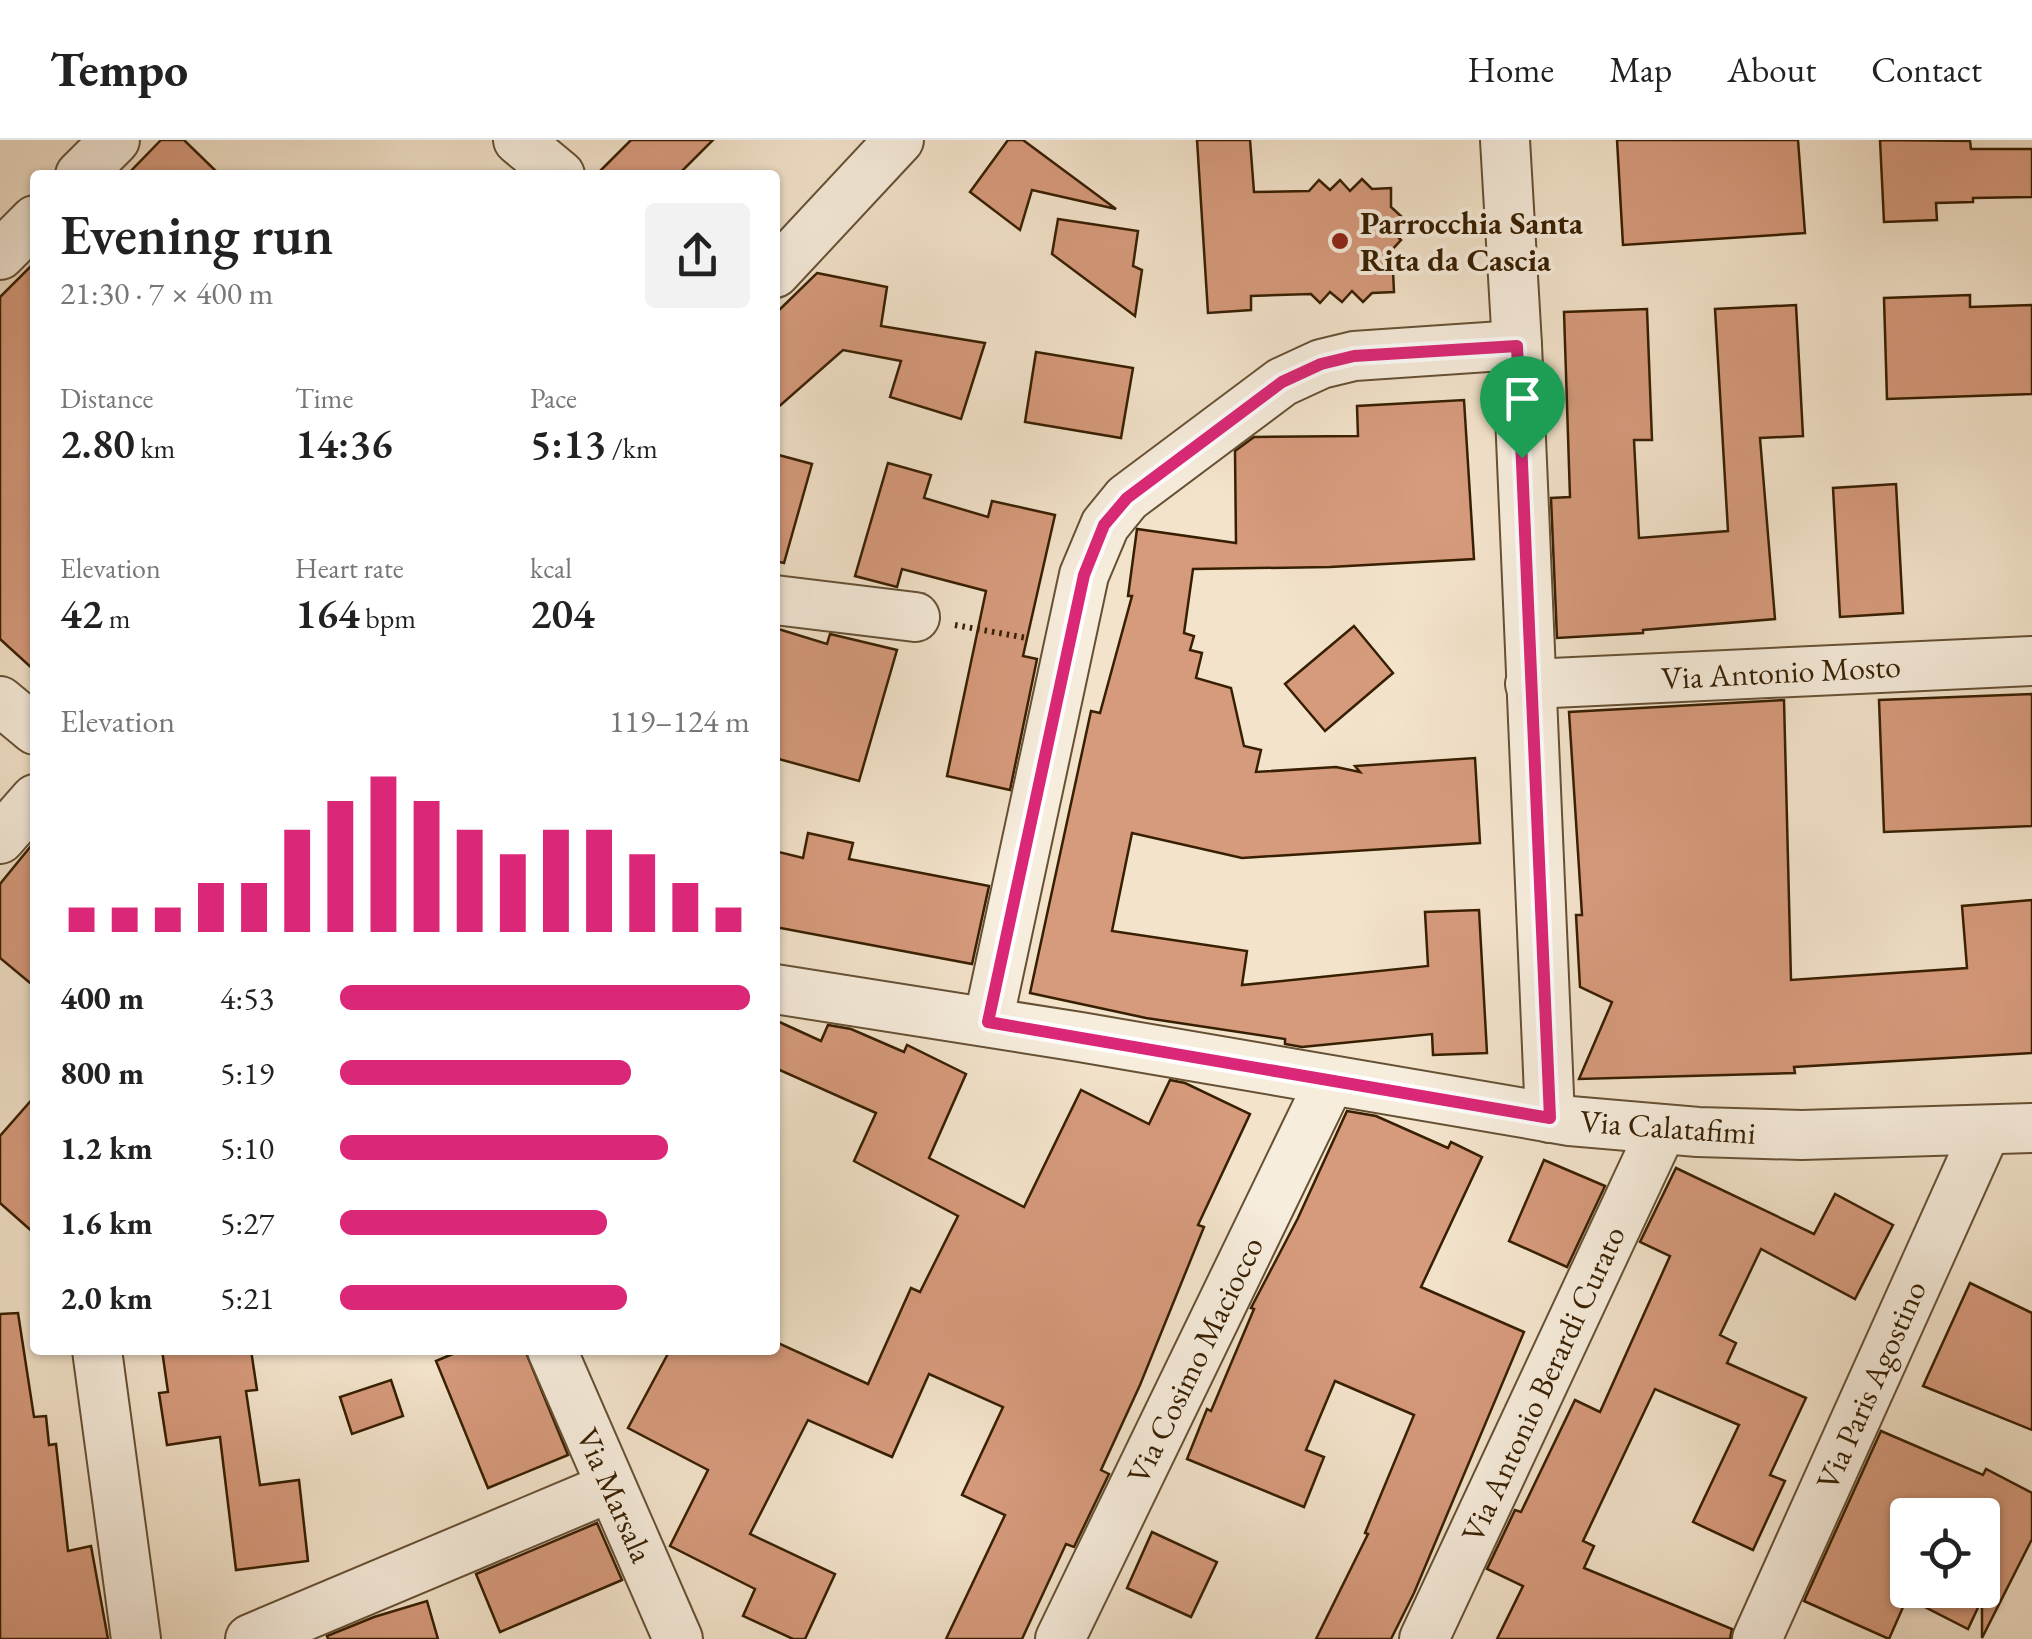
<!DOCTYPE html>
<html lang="en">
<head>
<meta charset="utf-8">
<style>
	:root { --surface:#fff; --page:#f2f2f2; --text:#222; --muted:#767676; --line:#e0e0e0; --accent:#db2777 }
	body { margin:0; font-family:"EB Garamond",serif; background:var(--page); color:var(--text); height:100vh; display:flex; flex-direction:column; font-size:38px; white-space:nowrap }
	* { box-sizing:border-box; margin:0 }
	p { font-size:32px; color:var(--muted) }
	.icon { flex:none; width:55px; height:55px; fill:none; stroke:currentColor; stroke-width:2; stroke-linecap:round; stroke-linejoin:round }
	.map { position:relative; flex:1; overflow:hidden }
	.panel { position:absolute; left:30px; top:30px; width:750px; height:1185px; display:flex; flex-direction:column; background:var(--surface); border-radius:10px; box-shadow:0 2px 8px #0004 }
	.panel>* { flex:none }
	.buttons { position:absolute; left:1890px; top:1358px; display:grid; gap:20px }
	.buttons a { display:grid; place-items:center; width:110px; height:110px; border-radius:10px; background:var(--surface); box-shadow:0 2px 8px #0004; font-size:50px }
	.pin { position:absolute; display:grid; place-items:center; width:85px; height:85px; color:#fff; margin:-102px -42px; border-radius:50% 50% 50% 0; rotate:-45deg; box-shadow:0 0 10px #0007 }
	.pin .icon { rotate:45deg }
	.round { display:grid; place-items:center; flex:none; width:105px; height:105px; border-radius:10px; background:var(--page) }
	.summary { display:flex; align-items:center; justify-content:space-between; height:170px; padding:0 30px }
	h1 { font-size:55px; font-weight:600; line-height:75px }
	.figures { display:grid; grid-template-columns:repeat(3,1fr); gap:15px; height:170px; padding:10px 30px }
	.figures div { display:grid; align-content:center }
	.figures b { font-size:42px; font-weight:600 }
	.figures small { font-size:28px; font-weight:400 }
	.figures p { font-size:28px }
	.chart { height:280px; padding:20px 30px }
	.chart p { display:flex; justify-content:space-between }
	.chart svg { width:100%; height:180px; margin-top:10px; stroke:var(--accent); stroke-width:6 }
	ul { padding:0 30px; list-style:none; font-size:32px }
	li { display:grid; grid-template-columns:160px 120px 1fr; align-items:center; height:75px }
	li i { height:25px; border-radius:12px; background:var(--accent) }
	header { display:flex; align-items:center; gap:60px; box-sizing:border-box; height:140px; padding:0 50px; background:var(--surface); border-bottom:2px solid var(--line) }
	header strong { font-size:48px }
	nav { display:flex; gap:55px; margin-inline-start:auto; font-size:35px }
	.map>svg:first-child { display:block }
	.building { fill:#d69a7c; stroke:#371f01; stroke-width:2.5; fill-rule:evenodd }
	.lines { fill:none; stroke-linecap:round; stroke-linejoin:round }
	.minor-casing { stroke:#665034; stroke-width:52 }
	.path { stroke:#371f01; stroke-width:6; stroke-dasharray:2.5 5; stroke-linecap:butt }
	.minor { stroke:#f7eddd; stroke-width:48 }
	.route-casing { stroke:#fff; stroke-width:20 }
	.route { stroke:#db2777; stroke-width:12 }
	.poi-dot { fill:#8f2418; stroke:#f7eddd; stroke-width:4 }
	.labels { text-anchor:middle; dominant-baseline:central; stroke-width:8; stroke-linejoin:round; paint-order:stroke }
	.poi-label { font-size:32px; font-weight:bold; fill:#371f01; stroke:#f7eddd; text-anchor:start }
	.street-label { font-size:32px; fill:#371f01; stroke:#f7eddd }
</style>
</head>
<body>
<header>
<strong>Tempo</strong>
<nav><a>Home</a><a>Map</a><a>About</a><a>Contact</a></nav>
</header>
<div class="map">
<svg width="2032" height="1499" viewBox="0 0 2032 1499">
	<rect width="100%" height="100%" fill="#f3e3cb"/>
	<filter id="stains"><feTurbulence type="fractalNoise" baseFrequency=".002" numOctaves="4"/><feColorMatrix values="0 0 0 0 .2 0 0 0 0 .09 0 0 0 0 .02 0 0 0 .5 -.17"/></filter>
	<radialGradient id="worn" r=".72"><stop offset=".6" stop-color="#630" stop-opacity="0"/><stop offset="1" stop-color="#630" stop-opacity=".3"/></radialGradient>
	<g class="building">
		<path d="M 161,0 L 184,0 L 220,35 L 127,35 Z"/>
		<path d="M 631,0 L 713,0 L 678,35 L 596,35 Z"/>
		<path d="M 1008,0 L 1023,0 L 1116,69 L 1032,50 L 1020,90 L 970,52 Z"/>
		<path d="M 1197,0 L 1250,0 L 1254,52 L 1309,51 L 1319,40 L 1330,50 L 1340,40 L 1350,51 L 1362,39 L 1372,49 L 1391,48 L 1391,67 L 1402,77 L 1390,89 L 1401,100 L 1391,111 L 1402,121 L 1393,131 L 1394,152 L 1372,153 L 1363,162 L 1352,151 L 1342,162 L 1330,152 L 1320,163 L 1311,154 L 1251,156 L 1251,170 L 1208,173 Z"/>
		<path d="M 1617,0 L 1798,0 L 1805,93 L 1623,105 Z"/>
		<path d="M 1880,0 L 1970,1 L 1971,9 L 2032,9 L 2032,57 L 1973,58 L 1973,62 L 1936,63 L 1937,80 L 1884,82 Z"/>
		<path d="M 1058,79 L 1138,91 L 1133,126 L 1142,130 L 1135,176 L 1052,114 Z"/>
		<path d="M 35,122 L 35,531 L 0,499 L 0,157 Z"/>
		<path d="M 817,133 L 887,147 L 881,186 L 985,203 L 961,279 L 890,257 L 901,221 L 843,210 L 775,270 L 775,174 Z"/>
		<path d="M 1970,155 L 1970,167 L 2032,165 L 2032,254 L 1887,259 L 1884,158 Z"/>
		<path d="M 1796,165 L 1803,296 L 1760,298 L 1775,479 L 1643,490 L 1643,493 L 1557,498 L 1551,358 L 1570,357 L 1564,172 L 1647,169 L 1652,300 L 1634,300 L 1639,398 L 1728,391 L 1715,169 Z"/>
		<path d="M 1036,212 L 1133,228 L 1121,298 L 1025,282 Z"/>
		<path d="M 1464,260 L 1474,419 L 1330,427 L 1193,429 L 1184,493 L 1194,496 L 1190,510 L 1202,513 L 1196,538 L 1231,548 L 1244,606 L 1261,610 L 1256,632 L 1336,627 L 1360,632 L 1355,626 L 1475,618 L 1480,703 L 1242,718 L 1132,693 L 1112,791 L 1247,811 L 1242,845 L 1428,826 L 1425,772 L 1479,770 L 1487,913 L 1433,915 L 1432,894 L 1302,907 L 1285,904 L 1285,899 L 1146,878 L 1030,853 L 1091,571 L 1100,573 L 1132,456 L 1128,456 L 1137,389 L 1236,403 L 1235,311 L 1254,297 L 1358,296 L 1357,266 Z"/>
		<path d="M 775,314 L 812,324 L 784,423 L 775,421 Z"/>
		<path d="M 888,323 L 931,335 L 924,358 L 988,377 L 992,361 L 1055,375 L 1023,516 L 1037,519 L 1010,650 L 947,636 L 986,451 L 902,429 L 897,447 L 855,436 Z"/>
		<path d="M 1896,344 L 1903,473 L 1840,477 L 1833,348 Z"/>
		<path d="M 1354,486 L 1393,533 L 1325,591 L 1285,544 Z"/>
		<path d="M 775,488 L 827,504 L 830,494 L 897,510 L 859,641 L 775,618 Z"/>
		<path d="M 2032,554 L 2032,686 L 1884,692 L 1879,560 Z"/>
		<path d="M 1784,560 L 1791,840 L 1967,828 L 1962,766 L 2032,760 L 2032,913 L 1794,927 L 1795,933 L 1579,939 L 1612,862 L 1580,847 L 1576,775 L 1582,775 L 1569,572 Z"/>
		<path d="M 808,693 L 853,703 L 849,719 L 989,746 L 972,824 L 775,787 L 775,711 L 803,718 Z"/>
		<path d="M 35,701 L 35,847 L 0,818 L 0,744 Z"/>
		<path d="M 775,880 L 821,901 L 828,885 L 851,889 L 904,912 L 907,905 L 966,934 L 929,1018 L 1024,1067 L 1081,950 L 1149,984 L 1170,940 L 1185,943 L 1250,974 L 1198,1085 L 1204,1087 L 1140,1245 L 1101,1330 L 1109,1334 L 1074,1407 L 1066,1404 L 1022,1499 L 946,1499 L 1005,1375 L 962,1355 L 1003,1267 L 929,1234 L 892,1317 L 808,1280 L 750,1394 L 835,1434 L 805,1499 L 793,1499 L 743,1476 L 755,1449 L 670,1406 L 708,1330 L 628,1288 L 670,1210 L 775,1210 L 776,1202 L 868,1244 L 911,1148 L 920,1152 L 958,1076 L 854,1021 L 876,973 L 775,928 Z"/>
		<path d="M 35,956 L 35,1094 L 0,1063 L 0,996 Z"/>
		<path d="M 1347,971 L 1376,976 L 1448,1008 L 1451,1002 L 1482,1017 L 1421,1147 L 1524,1192 L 1414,1453 L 1391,1499 L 1316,1499 L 1368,1394 L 1365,1393 L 1414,1275 L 1335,1241 L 1306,1310 L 1324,1317 L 1304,1367 L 1187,1319 L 1207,1269 L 1211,1271 L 1254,1169 L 1251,1168 L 1298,1078 Z"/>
		<path d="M 1544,1020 L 1605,1046 L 1567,1127 L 1509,1101 Z"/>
		<path d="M 1676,1028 L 1814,1094 L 1835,1054 L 1893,1085 L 1855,1159 L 1761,1109 L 1720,1195 L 1736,1203 L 1727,1223 L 1806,1258 L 1770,1335 L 1785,1341 L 1753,1410 L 1693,1382 L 1739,1285 L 1655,1249 L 1583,1401 L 1594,1406 L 1584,1428 L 1732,1489 L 1730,1499 L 1497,1499 L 1523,1446 L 1487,1429 L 1515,1370 L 1521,1372 L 1575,1260 L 1600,1272 L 1670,1116 L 1640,1102 Z"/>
		<path d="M 1970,1143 L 2032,1173 L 2032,1290 L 1923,1246 Z"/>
		<path d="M 18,1173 L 34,1277 L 46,1276 L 49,1305 L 56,1304 L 68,1411 L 91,1406 L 108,1499 L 0,1499 L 0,1174 Z"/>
		<path d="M 162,1210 L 251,1210 L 257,1250 L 246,1251 L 260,1345 L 299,1340 L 308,1421 L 236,1430 L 220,1297 L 167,1305 L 159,1253 L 168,1252 Z"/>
		<path d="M 462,1210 L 525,1210 L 568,1315 L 488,1348 L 436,1221 Z"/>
		<path d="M 391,1240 L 403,1276 L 352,1294 L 340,1257 Z"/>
		<path d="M 1881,1291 L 1983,1335 L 1986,1329 L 2032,1353 L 2032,1399 L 1982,1498 L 1982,1459 L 1968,1489 L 1907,1458 L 1889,1499 L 1804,1461 ZM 1908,1375 L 1982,1375 L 1982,1450 L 1908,1450 Z"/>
		<path d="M 597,1383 L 622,1440 L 500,1492 L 476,1434 Z"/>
		<path d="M 1152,1392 L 1217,1422 L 1191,1477 L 1127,1448 Z"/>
		<path d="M 427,1461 L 438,1499 L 328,1499 L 327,1496 L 374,1477 Z"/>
	</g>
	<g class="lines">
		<defs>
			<g id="minor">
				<path d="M 518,0 L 560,35"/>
				<path d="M 1505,0 L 1517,205 L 1550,978"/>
				<path d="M 80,35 L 115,0"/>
				<path d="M 0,115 L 35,80"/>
				<path d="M 775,133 L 899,0"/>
				<path d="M 775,460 L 915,477"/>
				<path d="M 1530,544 L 2032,521"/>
				<path d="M 0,561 L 35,590"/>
				<path d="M 0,699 L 35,659"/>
				<path d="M 775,849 L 1080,897 L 1570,981 L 1698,992 L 1802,995 L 2032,988"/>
				<path d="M 988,882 L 1084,435 L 1105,385 L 1127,358 L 1282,242 L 1321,224 L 1354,216 L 1517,205"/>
				<path d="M 97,1210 L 136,1499"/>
				<path d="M 552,1210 L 678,1499"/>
				<path d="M 250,1499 L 611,1347"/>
				<path d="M 1060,1499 L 1330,941"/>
				<path d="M 1424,1499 L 1662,989"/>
				<path d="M 1757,1499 L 1986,990"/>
			</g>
		</defs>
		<use href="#minor" class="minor-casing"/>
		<path class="path" d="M 955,485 L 1027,498"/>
		<use href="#minor" class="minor"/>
	</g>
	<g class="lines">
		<defs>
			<path id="route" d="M 1517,206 L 1550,978 L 988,882 L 1084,435 L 1104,385 L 1127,358 L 1282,242 L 1321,224 L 1354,216 Z"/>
		</defs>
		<use href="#route" class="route-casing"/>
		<use href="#route" class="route"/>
	</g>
	<circle class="poi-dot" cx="1340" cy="101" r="10"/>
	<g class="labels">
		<g class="poi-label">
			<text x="1360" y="83">Parrocchia Santa<tspan x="1360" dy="37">Rita da Cascia</tspan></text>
		</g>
		<g class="street-label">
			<text transform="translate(1781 532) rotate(-3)">Via Antonio Mosto</text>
			<text transform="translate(1668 987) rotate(4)">Via Calatafimi</text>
			<text transform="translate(1195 1220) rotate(-64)">Via Cosimo Maciocco</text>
			<text transform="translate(1543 1244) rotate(-65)">Via Antonio Berardi Curato</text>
			<text transform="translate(1871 1245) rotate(-66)">Via Paris Agostino</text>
			<text transform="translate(615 1355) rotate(66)">Via Marsala</text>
		</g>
	</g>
	<rect width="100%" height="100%" filter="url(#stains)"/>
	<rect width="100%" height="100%" fill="url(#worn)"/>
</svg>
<div class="buttons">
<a><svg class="icon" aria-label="locate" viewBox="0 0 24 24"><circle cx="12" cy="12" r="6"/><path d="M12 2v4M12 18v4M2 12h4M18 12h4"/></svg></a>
</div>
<div class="pin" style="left:1522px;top:318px;background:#1e9e55"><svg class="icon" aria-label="arrive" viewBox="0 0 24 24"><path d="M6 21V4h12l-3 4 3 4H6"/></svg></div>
<section class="panel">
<div class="summary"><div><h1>Evening run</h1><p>21:30 · 7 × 400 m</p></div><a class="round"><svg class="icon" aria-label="share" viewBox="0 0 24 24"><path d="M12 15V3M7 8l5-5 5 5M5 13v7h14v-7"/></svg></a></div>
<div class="figures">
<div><p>Distance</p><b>2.80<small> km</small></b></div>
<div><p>Time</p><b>14:36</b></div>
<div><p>Pace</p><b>5:13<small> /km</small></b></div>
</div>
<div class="figures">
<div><p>Elevation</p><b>42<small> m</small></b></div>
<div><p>Heart rate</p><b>164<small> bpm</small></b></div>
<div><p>kcal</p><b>204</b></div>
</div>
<div class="chart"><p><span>Elevation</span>119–124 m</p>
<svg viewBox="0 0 160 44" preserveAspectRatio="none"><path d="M5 44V38M15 44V38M25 44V38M35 44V32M45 44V32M55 44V19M65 44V12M75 44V6M85 44V12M95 44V19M105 44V25M115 44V19M125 44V19M135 44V25M145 44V32M155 44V38"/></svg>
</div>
<ul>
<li><b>400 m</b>4:53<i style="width:100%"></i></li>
<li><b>800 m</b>5:19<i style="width:71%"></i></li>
<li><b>1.2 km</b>5:10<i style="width:80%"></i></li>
<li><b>1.6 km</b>5:27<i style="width:65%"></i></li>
<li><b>2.0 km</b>5:21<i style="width:70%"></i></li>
</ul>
</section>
</div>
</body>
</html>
